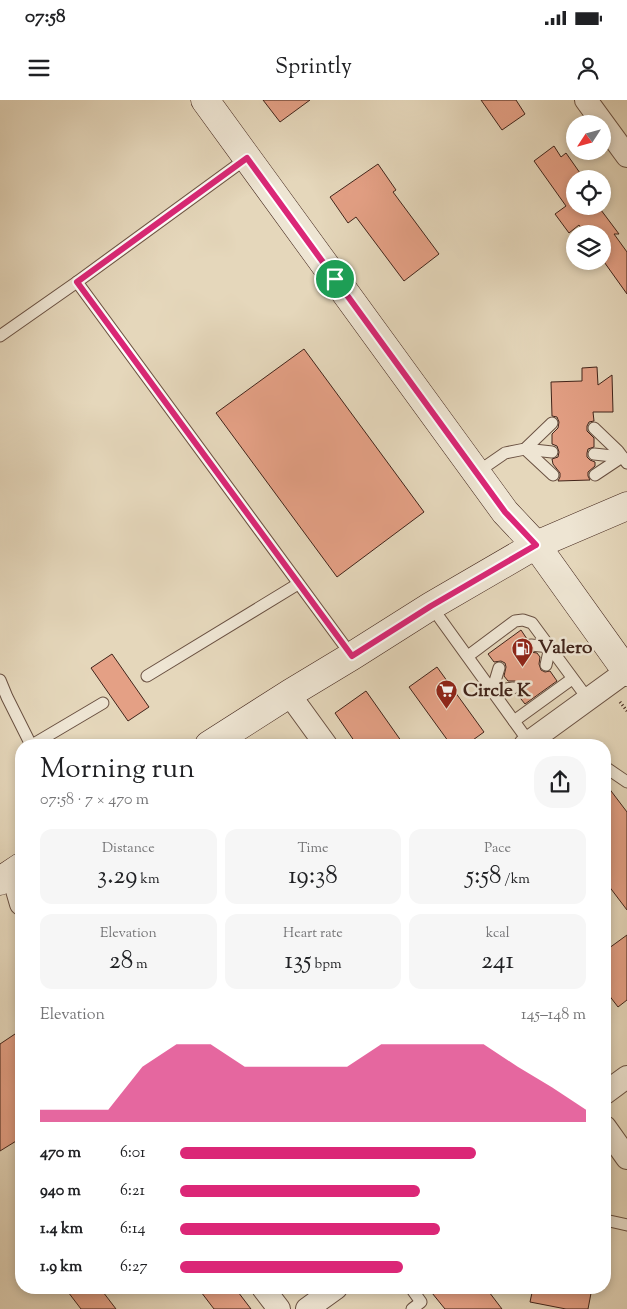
<!DOCTYPE html>
<html lang="en">
<head>
<meta charset="utf-8">
<style>
	:root { --surface:#fff; --page:#f6f6f6; --text:#202124; --muted:#757577; --accent:#db2777 }
	body { margin:0; font-family:"Sorts Mill Goudy",serif; background:var(--page); color:var(--text); height:100vh; display:flex; flex-direction:column; font-size:19px; white-space:nowrap }
	* { box-sizing:border-box; margin:0 }
	p { font-size:16px; color:var(--muted) }
	.icon { flex:none; width:28px; height:28px; fill:none; stroke:currentColor; stroke-width:2; stroke-linecap:round; stroke-linejoin:round }
	.map { position:relative; flex:1; overflow:hidden }
	.sheet { position:absolute; left:15px; top:639px; width:596px; height:555px; display:flex; flex-direction:column; background:var(--surface); border-radius:20px; box-shadow:0 2px 8px #0003 }
	.sheet>* { flex:none }
	.needle { width:32px; rotate:234deg }
	.buttons { position:absolute; left:566px; top:15px; display:grid; gap:10px }
	.buttons a { display:grid; place-items:center; width:45px; height:45px; border-radius:50%; background:var(--surface); box-shadow:0 2px 8px #0003; font-size:25px }
	.pin { position:absolute; display:grid; place-items:center; width:42px; height:42px; color:#fff; margin:-21px; border:2px solid #fff; border-radius:50%; box-shadow:0 1px 5px #0007 }
	.round { display:grid; place-items:center; flex:none; width:52px; height:52px; border-radius:20px; background:var(--page) }
	.head { display:flex; align-items:center; justify-content:space-between; height:85px; padding:0 25px }
	h1 { font-size:28px; font-weight:600; line-height:38px }
	.stats { display:grid; grid-template-columns:repeat(3,1fr); gap:8px; height:85px; padding:5px 25px }
	.stats div { display:grid; align-content:center; border-radius:12px; background:var(--page); text-align:center }
	.stats b { font-size:25px; font-weight:600 }
	.stats small { font-size:14px; font-weight:400 }
	.stats p { font-size:14px }
	.chart { height:140px; padding:10px 25px }
	.chart p { display:flex; justify-content:space-between }
	.chart svg { width:100%; height:90px; margin-top:5px; fill:var(--accent); opacity:.7 }
	ul { padding:0 25px; list-style:none; font-size:16px }
	li { display:grid; grid-template-columns:80px 60px 1fr; align-items:center; height:38px }
	li i { height:12px; border-radius:6px; background:var(--accent) }
	.status { display:flex; justify-content:space-between; align-items:center; height:35px; padding:0 25px; background:var(--surface); direction:ltr }
	.status svg { height:14px; fill:currentColor }
	header { display:flex; justify-content:space-between; align-items:center; height:65px; padding:0 25px; background:var(--surface); font-size:22px; font-weight:600 }
	.map>svg:first-child { display:block }
	.building { fill:#e4a085; stroke:#41241a }
	.lines { fill:none; stroke-linecap:round; stroke-linejoin:round }
	.lane-casing { stroke:#6a5142; stroke-width:13 }
	.street-casing { stroke:#6a5142; stroke-width:24 }
	.secondary-casing { stroke:#41241a; stroke-width:29 }
	.path { stroke:#41241a; stroke-width:3; stroke-dasharray:1 2.5; stroke-linecap:butt }
	.lane { stroke:#eee5d3; stroke-width:11 }
	.street { stroke:#eee5d3; stroke-width:22 }
	.secondary { stroke:#eee5d3; stroke-width:28 }
	.route-casing { stroke:#fff; stroke-width:10 }
	.route { stroke:#db2777; stroke-width:6 }
	.labels { text-anchor:middle; dominant-baseline:central; stroke-width:5; stroke-linejoin:round; paint-order:stroke }
	.poi-label { font-size:19px; font-weight:bold; fill:#41241a; stroke:#eee5d3; text-anchor:start }
</style>
</head>
<body>
<div class="status"><b>07:58</b><svg viewBox="0 0 49 12"><path d="M0 12V9h3v3zM5 12V6h3v6zM10 12V3h3v9zM15 12V0h3v12zM26 1h20v11H26zM47 4h2v5h-2z"/></svg></div>
<header><svg class="icon" aria-label="menu" viewBox="0 0 24 24"><path d="M4 6h16M4 12h16M4 18h16"/></svg>Sprintly<svg class="icon" aria-label="person" viewBox="0 0 24 24"><circle cx="12" cy="8" r="4"/><path d="M4 21q1-7 8-7t8 7"/></svg></header>
<div class="map">
<svg width="627" height="1209" viewBox="0 0 627 1209">
	<rect width="100%" height="100%" fill="#e5d7bb"/>
	<filter id="stains"><feTurbulence type="fractalNoise" baseFrequency=".004" numOctaves="4"/><feColorMatrix values="0 0 0 0 .2 0 0 0 0 .09 0 0 0 0 .02 0 0 0 .5 -.17"/></filter>
	<radialGradient id="worn" r=".72"><stop offset=".6" stop-color="#630" stop-opacity="0"/><stop offset="1" stop-color="#630" stop-opacity=".3"/></radialGradient>
	<g class="building">
		<path d="M 263,0 L 310,0 L 280,22 Z"/>
		<path d="M 481,0 L 516,0 L 525,14 L 502,30 Z"/>
		<path d="M 554,46 L 561,57 L 566,53 L 580,73 L 575,77 L 575,106 L 598,106 L 619,134 L 614,134 L 627,152 L 627,194 L 602,159 L 602,134 L 585,134 L 579,125 L 569,133 L 555,114 L 566,106 L 534,61 Z"/>
		<path d="M 378,64 L 396,90 L 393,92 L 439,154 L 404,181 L 356,117 L 348,123 L 330,97 Z"/>
		<path d="M 304,249 L 424,412 L 337,477 L 216,313 Z"/>
		<path d="M 597,267 L 598,285 L 612,275 L 613,312 L 593,312 L 594,321 L 589,322 L 587,326 L 587,331 L 594,338 L 594,347 L 588,349 L 587,353 L 587,357 L 590,360 L 595,362 L 595,366 L 588,372 L 588,376 L 590,380 L 558,381 L 560,377 L 560,373 L 553,364 L 552,359 L 558,357 L 559,352 L 557,346 L 552,344 L 552,334 L 558,328 L 559,322 L 557,317 L 552,316 L 551,282 L 582,281 L 582,268 Z"/>
		<path d="M 521,530 L 527,539 L 524,544 L 524,548 L 530,552 L 537,553 L 540,557 L 539,564 L 541,570 L 545,572 L 550,571 L 557,581 L 525,604 L 517,594 L 520,590 L 519,584 L 515,581 L 508,581 L 504,576 L 506,567 L 505,563 L 501,561 L 494,562 L 488,554 Z"/>
		<path d="M 112,554 L 149,607 L 128,621 L 91,568 Z"/>
		<path d="M 437,567 L 484,632 L 466,645 L 451,645 L 409,587 Z"/>
		<path d="M 366,591 L 404,645 L 357,645 L 335,613 Z"/>
		<path d="M 605,683 L 627,712 L 627,810 L 605,781 Z"/>
		<path d="M 627,835 L 627,900 L 618,907 L 605,890 L 605,851 Z"/>
		<path d="M 21,930 L 21,1038 L 0,1051 L 0,944 Z"/>
		<path d="M 65,1188 L 100,1188 L 116,1209 L 81,1209 Z"/>
		<path d="M 198,1188 L 235,1188 L 251,1209 L 214,1209 Z"/>
		<path d="M 428,1188 L 486,1188 L 502,1209 L 445,1209 Z"/>
		<path d="M 533,1188 L 592,1188 L 588,1209 L 566,1209 L 530,1202 Z"/>
	</g>
	<g class="lines">
		<defs>
			<g id="lane">
				<path d="M 77,182 L 352,556"/>
				<path d="M 0,236 L 77,182 L 247,58"/>
				<path d="M 594,328 L 618,351 L 627,363"/>
				<path d="M 525,349 L 553,375"/>
				<path d="M 525,349 L 552,352"/>
				<path d="M 594,354 L 622,357"/>
				<path d="M 476,373 L 505,353 L 525,349 L 552,323"/>
				<path d="M 595,375 L 622,357"/>
				<path d="M 431,506 L 529,642"/>
				<path d="M 531,545 L 550,547 L 546,565"/>
				<path d="M 468,556 L 515,521 L 523,520 L 532,523 L 588,599"/>
				<path d="M 499,568 L 492,591 L 513,588"/>
				<path d="M 147,576 L 298,484"/>
				<path d="M 0,580 L 7,597 L 31,645"/>
				<path d="M 514,621 L 572,579"/>
				<path d="M 32,645 L 103,603"/>
				<path d="M 605,667 L 627,682"/>
				<path d="M 605,1120 L 627,1125"/>
				<path d="M 411,1188 L 421,1202 L 412,1209"/>
			</g>
			<g id="street">
				<path d="M 586,0 L 627,56"/>
				<path d="M 289,594 L 326,645"/>
				<path d="M 525,645 L 627,571"/>
				<path d="M 12,773 L 21,804"/>
				<path d="M 605,993 L 627,977"/>
				<path d="M 605,1027 L 627,1058"/>
				<path d="M 263,1188 L 279,1209"/>
				<path d="M 307,1209 L 336,1188"/>
			</g>
			<g id="secondary">
				<path d="M 205,0 L 505,412 L 536,445 L 627,572"/>
				<path d="M 209,645 L 289,594 L 352,556 L 431,506 L 536,445 L 627,406"/>
				<path d="M 0,781 L 21,767"/>
			</g>
		</defs>
		<use href="#lane" class="lane-casing"/>
		<use href="#street" class="street-casing"/>
		<use href="#secondary" class="secondary-casing"/>
		<path class="path" d="M 620,602 L 627,611"/>
		<use href="#lane" class="lane"/>
		<use href="#street" class="street"/>
		<use href="#secondary" class="secondary"/>
	</g>
	<g class="lines">
		<defs>
			<path id="route" d="M 247,58 L 505,412 L 536,445 L 431,506 L 352,556 L 77,182 Z"/>
		</defs>
		<use href="#route" class="route-casing"/>
		<use href="#route" class="route"/>
	</g>
	<defs>
		<symbol id="fuel-pin" viewBox="-11 -11 22 30"><path d="M0 17L-7.5 6A9.5 9.5 0 1 1 7.5 6Z" fill="#8f2418" stroke="#eee5d3"/><path d="M-5.5-6h7V0h2V4h1.3V-2.5L3-4.5l.8-.8L6-3V5H2.5V1h-1V6h-7ZM-4.2-4.7v3.2H.2V-4.7Z" fill="#fff"/></symbol>
		<symbol id="supermarket-pin" viewBox="-11 -11 22 30"><path d="M0 17L-7.5 6A9.5 9.5 0 1 1 7.5 6Z" fill="#8f2418" stroke="#eee5d3"/><path d="M-6-5.5h2.5l.6 2H6L4.5 2H-2.5L-4.4-4H-6ZM-1.5 3.2a1.3 1.3 0 1 0 .1 0ZM3 3.2a1.3 1.3 0 1 0 .1 0Z" fill="#fff"/></symbol>
	</defs>
	<g fill-rule="evenodd">
		<use href="#fuel-pin" x="510" y="536" width="25" height="34"/>
		<use href="#supermarket-pin" x="434" y="578" width="25" height="34"/>
	</g>
	<g class="labels">
		<g class="poi-label">
			<text x="538" y="548">Valero</text>
			<text x="463" y="591">Circle K</text>
		</g>
	</g>
	<rect width="100%" height="100%" filter="url(#stains)"/>
	<rect width="100%" height="100%" fill="url(#worn)"/>
</svg>
<div class="buttons">
<a><svg class="needle" viewBox="-14 -14 28 28"><path d="M0-13l5 13h-10z" fill="#e53935"/><path d="M0 13l5-13h-10z" fill="#757577"/></svg></a>
<a><svg class="icon" aria-label="locate" viewBox="0 0 24 24"><circle cx="12" cy="12" r="6"/><path d="M12 2v4M12 18v4M2 12h4M18 12h4"/></svg></a>
<a><svg class="icon" aria-label="layers" viewBox="0 0 24 24"><path d="M12 4l9 5-9 5-9-5zM3 14l9 5 9-5"/></svg></a>
</div>
<div class="pin" style="left:335px;top:179px;background:#1e9e55"><svg class="icon" aria-label="arrive" viewBox="0 0 24 24"><path d="M6 21V4h12l-3 4 3 4H6"/></svg></div>
<section class="sheet">
<div class="head"><div><h1>Morning run</h1><p>07:58 · 7 × 470 m</p></div><a class="round"><svg class="icon" aria-label="share" viewBox="0 0 24 24"><path d="M12 15V3M7 8l5-5 5 5M5 13v7h14v-7"/></svg></a></div>
<div class="stats">
<div><p>Distance</p><b>3.29<small> km</small></b></div>
<div><p>Time</p><b>19:38</b></div>
<div><p>Pace</p><b>5:58<small> /km</small></b></div>
</div>
<div class="stats">
<div><p>Elevation</p><b>28<small> m</small></b></div>
<div><p>Heart rate</p><b>135<small> bpm</small></b></div>
<div><p>kcal</p><b>241</b></div>
</div>
<div class="chart"><p><span>Elevation</span>145–148 m</p>
<svg viewBox="0 0 160 44" preserveAspectRatio="none"><path d="M0 44V38L10 38L20 38L30 17L40 6L50 6L60 17L70 17L80 17L90 17L100 6L110 6L120 6L130 6L140 17L150 27L160 38V44z"/></svg>
</div>
<ul>
<li><b>470 m</b>6:01<i style="width:73%"></i></li>
<li><b>940 m</b>6:21<i style="width:59%"></i></li>
<li><b>1.4 km</b>6:14<i style="width:64%"></i></li>
<li><b>1.9 km</b>6:27<i style="width:55%"></i></li>
</ul>
</section>
</div>
</body>
</html>
